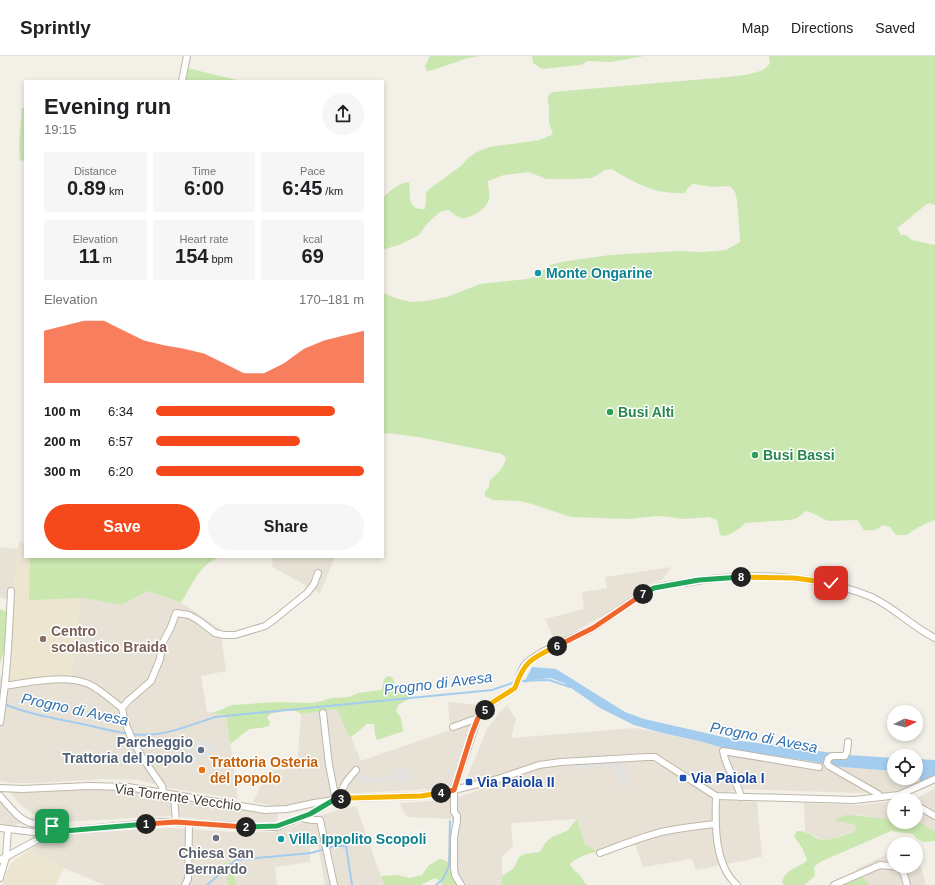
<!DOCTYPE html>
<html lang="en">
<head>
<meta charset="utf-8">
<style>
	:root { --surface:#fff; --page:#f6f6f6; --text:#202124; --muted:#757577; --line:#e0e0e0; --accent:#f5491b }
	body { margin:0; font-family:Arial,sans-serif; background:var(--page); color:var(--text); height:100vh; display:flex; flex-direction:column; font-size:15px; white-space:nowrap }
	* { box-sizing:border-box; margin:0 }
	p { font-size:13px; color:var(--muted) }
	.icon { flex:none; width:22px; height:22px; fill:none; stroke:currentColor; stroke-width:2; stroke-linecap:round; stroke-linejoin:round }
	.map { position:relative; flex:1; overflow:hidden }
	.sheet { position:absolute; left:24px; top:24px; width:360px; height:478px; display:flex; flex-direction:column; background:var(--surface); border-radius:0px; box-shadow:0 2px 6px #0003 }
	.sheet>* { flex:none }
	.needle { width:26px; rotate:84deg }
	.tools { position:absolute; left:887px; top:649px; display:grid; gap:8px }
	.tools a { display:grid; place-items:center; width:36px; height:36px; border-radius:50%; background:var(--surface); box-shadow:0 2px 6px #0003; font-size:20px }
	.pin { position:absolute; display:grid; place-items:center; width:34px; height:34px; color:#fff; margin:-17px; border-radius:8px; box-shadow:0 2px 6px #0006 }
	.km { position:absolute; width:20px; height:20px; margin:-10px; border-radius:50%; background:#222; color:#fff; font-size:11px; line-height:20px; text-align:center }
	.round { display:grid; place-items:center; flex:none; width:42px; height:42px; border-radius:21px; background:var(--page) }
	.summary { display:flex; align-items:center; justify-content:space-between; height:68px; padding:0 20px }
	h1 { font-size:22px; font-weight:600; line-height:30px }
	.metrics { display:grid; grid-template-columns:repeat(3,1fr); gap:6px; height:68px; padding:4px 20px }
	.metrics div { display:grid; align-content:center; border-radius:0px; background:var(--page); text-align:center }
	.metrics b { font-size:20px; font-weight:600 }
	.metrics small { font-size:11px; font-weight:400 }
	.metrics p { font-size:11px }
	.chart { height:112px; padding:8px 20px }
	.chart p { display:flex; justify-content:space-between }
	.chart svg { width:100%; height:72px; margin-top:4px; fill:var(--accent); opacity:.7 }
	.action { display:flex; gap:8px; margin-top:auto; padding:8px 20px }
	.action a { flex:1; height:46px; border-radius:24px; background:var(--accent); color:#fff; font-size:16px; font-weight:600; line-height:46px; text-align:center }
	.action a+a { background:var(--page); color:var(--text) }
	ul { padding:0 20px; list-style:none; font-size:13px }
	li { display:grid; grid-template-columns:64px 48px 1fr; align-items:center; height:30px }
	li i { height:10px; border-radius:5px; background:var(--accent) }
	header { display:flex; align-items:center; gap:24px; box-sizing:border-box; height:56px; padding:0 20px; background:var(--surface); border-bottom:1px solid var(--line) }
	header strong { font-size:19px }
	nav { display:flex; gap:22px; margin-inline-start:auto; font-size:14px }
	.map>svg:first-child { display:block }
	.residential { fill:#e7e2d5 }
	.education { fill:#ece6d1 }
	.green { fill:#cbe7b0 }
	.parking { fill:#e4e2df }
	.water { fill:#a4ccef }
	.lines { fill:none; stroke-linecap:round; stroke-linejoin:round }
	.stream { stroke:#a4ccef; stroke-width:2 }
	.minor-casing { stroke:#beb8a9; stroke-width:8 }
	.minor { stroke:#fff; stroke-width:6 }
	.split-1-casing { stroke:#fff; stroke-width:8 }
	.split-2-casing { stroke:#fff; stroke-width:8 }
	.split-3-casing { stroke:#fff; stroke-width:8 }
	.split-4-casing { stroke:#fff; stroke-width:8 }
	.split-5-casing { stroke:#fff; stroke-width:8 }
	.split-6-casing { stroke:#fff; stroke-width:8 }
	.split-7-casing { stroke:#fff; stroke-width:8 }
	.split-8-casing { stroke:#fff; stroke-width:8 }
	.split-9-casing { stroke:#fff; stroke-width:8 }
	.split-1 { stroke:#22a559; stroke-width:5 }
	.split-2 { stroke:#f0652b; stroke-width:5 }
	.split-3 { stroke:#22a559; stroke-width:5 }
	.split-4 { stroke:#f5b400; stroke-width:5 }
	.split-5 { stroke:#f0652b; stroke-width:5 }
	.split-6 { stroke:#f5b400; stroke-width:5 }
	.split-7 { stroke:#f0652b; stroke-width:5 }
	.split-8 { stroke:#22a559; stroke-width:5 }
	.split-9 { stroke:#f5b400; stroke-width:5 }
	.culture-dot { fill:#0f9aa8; stroke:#fff; stroke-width:1.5 }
	.leisure-dot { fill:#2e9e5b; stroke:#fff; stroke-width:1.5 }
	.education-dot { fill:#8d6e63; stroke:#fff; stroke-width:1.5 }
	.service-dot { fill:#5c6f8a; stroke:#fff; stroke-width:1.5 }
	.food-dot { fill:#e8710a; stroke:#fff; stroke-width:1.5 }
	.transit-dot { fill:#1a4fb4; stroke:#fff; stroke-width:1.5 }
	.worship-dot { fill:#6b7280; stroke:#fff; stroke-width:1.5 }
	.labels { text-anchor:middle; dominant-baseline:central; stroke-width:3; stroke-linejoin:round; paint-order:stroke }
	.culture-label { font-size:14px; font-weight:bold; fill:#0d838f; stroke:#fff; text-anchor:start }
	.leisure-label { font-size:14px; font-weight:bold; fill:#27864d; stroke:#fff; text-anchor:start }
	.education-label { font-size:14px; font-weight:bold; fill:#785e54; stroke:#fff; text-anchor:start }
	.service-label { font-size:14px; font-weight:bold; fill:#4e5e75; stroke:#fff; text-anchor:end }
	.food-label { font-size:14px; font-weight:bold; fill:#c56008; stroke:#fff; text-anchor:start }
	.transit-label { font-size:14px; font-weight:bold; fill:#164399; stroke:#fff; text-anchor:start }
	.street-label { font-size:14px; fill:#464136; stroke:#fff }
	.worship-label { font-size:14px; font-weight:bold; fill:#5b616d; stroke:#fff }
	.water-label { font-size:15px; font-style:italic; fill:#3173b0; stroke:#fff }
</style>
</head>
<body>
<header>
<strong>Sprintly</strong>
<nav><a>Map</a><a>Directions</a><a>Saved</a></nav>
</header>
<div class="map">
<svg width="935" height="829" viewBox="0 0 935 829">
	<rect width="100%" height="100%" fill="#f3f0e7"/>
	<g class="residential">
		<path d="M 0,491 L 25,494 L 30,544 L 83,542 L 121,549 L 148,535 L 185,549 L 220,573 L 226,615 L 201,620 L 207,656 L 226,659 L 238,743 L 169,732 L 139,724 L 105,723 L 38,727 L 12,727 L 0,725 L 0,621 L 12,620 L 10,544 L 0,541 Z"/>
		<path d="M 273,501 L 335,501 L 320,537 L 272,511 Z"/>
		<path d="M 672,511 L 662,524 L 649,528 L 610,556 L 555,586 L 545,563 L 584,553 L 582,536 L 607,532 L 605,521 Z"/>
		<path d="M 448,646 L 492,650 L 479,667 L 453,729 L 431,733 L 356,737 L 349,737 L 290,751 L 282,752 L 253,746 L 268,715 L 297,712 L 301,658 L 338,652 L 361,705 L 450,674 Z"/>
		<path d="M 507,649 L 516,663 L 511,682 L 635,672 L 699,685 L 727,693 L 810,705 L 842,711 L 894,715 L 894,722 L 916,722 L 916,716 L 918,716 L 920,726 L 903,735 L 896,737 L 858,737 L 739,733 L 723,738 L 714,735 L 703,728 L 663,702 L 655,699 L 643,697 L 576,702 L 526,712 L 478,726 L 465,726 L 487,673 L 499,657 Z"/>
		<path d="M 650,703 L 716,744 L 757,746 L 762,801 L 696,814 L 692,803 L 643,811 L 635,788 L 602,798 L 585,789 L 577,763 L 511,767 L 513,789 L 502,801 L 502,829 L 461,829 L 453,816 L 452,763 L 407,761 L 399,747 L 433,745 L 458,741 L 506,725 L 537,713 L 565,708 Z"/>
		<path d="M 95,728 L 261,752 L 261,757 L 278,758 L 277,766 L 242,767 L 170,760 L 59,766 L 53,763 L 33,758 L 22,750 L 9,736 L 13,734 Z"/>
		<path d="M 935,733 L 935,776 L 916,764 L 916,744 L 912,744 Z"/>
		<path d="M 0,741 L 27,765 L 13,770 L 0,767 Z"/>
		<path d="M 885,746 L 894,746 L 894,763 L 882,763 L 859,759 L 840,767 L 853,767 L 857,770 L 853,777 L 844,778 L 830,784 L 822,784 L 805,775 L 804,747 L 858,749 Z"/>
		<path d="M 356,750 L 384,829 L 325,829 L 318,790 L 310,791 L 310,806 L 275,811 L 277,829 L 237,829 L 232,807 L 225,807 L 228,829 L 104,829 L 64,812 L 29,794 L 58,778 L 171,772 L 233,776 L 273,776 L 289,772 L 313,762 L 338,754 Z"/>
		<path d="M 894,795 L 894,810 L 916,810 L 916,803 L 919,804 L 926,829 L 870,829 L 856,813 Z"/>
	</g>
	<g class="education">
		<path d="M 19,485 L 25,488 L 25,501 L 61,501 L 84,510 L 72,622 L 9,627 L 12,545 Z"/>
		<path d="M 29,794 L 64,812 L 56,829 L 2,829 L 10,808 Z"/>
	</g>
	<g class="green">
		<path d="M 430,0 L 480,0 L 465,3 L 433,14 L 426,15 L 425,10 Z"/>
		<path d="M 532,0 L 644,0 L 611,6 L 587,5 L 581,9 L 542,13 L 533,7 Z"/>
		<path d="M 769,0 L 935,0 L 935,149 L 929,147 C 918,154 908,164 897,172 L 901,179 L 906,179 L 912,184 L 935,189 L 935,464 C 929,465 911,475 907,479 L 896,479 L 890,471 L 882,469 C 877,475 871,475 864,474 L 857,464 L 828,465 L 812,457 L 806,455 L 797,462 L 790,464 L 745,467 L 739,473 L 726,480 L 720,479 L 717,464 L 709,461 L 685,463 L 658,460 L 628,463 L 571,461 L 532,448 L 519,445 L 493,444 L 485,440 L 485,435 L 489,432 C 488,421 497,420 502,412 C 504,409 505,405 506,402 L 502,398 L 418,381 C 406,380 395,377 383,377 L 383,237 L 398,243 L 411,246 L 426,245 L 447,241 L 480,228 L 527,223 L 534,221 L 550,209 L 561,206 L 610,199 L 678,195 L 703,196 L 726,194 L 740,186 L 740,182 L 737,144 L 735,136 L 730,130 L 713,131 L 693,128 L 688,132 L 685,137 C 658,139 635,128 612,113 L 605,114 L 592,122 L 575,123 L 546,123 L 529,116 L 504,119 L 488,125 C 488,130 490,138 489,143 C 487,152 475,160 465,162 C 459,163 453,158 449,154 L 442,155 L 435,160 L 426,169 L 419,179 L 401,188 L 383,194 L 383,142 C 390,134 399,127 409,126 C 411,139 406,154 425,153 L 426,144 L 426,137 L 429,133 L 461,110 L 469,101 L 477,96 L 489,91 L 540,84 L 553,78 L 549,67 L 549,52 L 548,45 L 548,40 L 552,36 L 728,21 C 741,19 763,19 770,7 Z"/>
		<path d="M 187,12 L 241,25 L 184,25 Z"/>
		<path d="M 22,52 L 25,52 L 25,104 L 20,105 L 19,88 Z"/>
		<path d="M 30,501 L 221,501 C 199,507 192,530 181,547 L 148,535 L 121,549 L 83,542 L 29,544 Z"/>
		<path d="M 0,553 L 7,556 L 6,589 L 0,607 Z"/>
		<path d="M 390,620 L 393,623 L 397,634 L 408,639 L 409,643 L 398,649 L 396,655 L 401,662 L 403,676 C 394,677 386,682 377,684 L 375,679 L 374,668 L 367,668 L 350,682 L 337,653 L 301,658 C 294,651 279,656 270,658 L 267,662 L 270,666 L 269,670 L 261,672 L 249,673 L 230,688 L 226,659 L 210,657 L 221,654 L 232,649 L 277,646 L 311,647 L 322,645 L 331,642 L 349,641 L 358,637 L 382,634 L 384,624 L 386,621 Z"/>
		<path d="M 845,759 C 862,759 877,763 894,763 L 894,766 L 916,766 L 916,764 L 935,776 L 935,785 L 924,786 L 919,784 L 912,778 L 891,775 L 820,806 L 814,811 L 815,820 L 804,829 L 784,829 L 782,827 C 786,811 797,814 807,804 L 802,792 L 794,780 L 797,775 C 810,774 814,784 824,784 C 834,784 843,778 853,777 L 857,770 C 850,765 842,768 834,764 Z"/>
		<path d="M 577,763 L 585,789 L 597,795 C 587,799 578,800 570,808 C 574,817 577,814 581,821 C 584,824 583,826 587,829 L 502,829 L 502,820 L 513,813 L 520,800 L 525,798 L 540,796 L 546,786 L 552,781 L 567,775 Z"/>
		<path d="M 439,803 C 453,804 456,818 461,829 L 442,829 L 440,825 L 435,822 L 421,829 L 384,829 L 381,820 L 397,819 L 410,822 L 422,819 L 428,810 Z"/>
		<path d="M 224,807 L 232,807 L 232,813 L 237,829 L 228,829 Z"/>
		<path d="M 860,818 L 870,829 L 835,829 C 842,820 849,820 860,818 Z"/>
	</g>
	<g class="parking">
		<path d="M 210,683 L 216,696 L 194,706 L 186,691 Z"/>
		<path d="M 623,705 L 630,726 L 621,731 L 615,713 L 612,710 L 573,713 L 573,709 Z"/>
		<path d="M 391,714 L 409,714 L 410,725 L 364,727 L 354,719 L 358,715 L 369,721 L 392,720 Z"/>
	</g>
	<g class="water">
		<path d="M 532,611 L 556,613 L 625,656 L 644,663 L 741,685 L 848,699 L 894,702 L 894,715 L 842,711 L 810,705 L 727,693 L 699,685 L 662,677 L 634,669 L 600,652 L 564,627 L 550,622 L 533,624 L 524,627 Z"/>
		<path d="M 916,703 L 935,704 L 935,720 L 920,726 L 918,716 L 916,716 Z"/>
	</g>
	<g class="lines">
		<g class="stream">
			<path d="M 519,625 L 549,624 L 570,631"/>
			<path d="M 4,648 C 31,659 59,663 87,669 C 109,674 134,681 156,678 C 176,676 196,667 215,661 L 492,634 L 515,626"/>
			<path d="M 207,829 L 236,804 L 311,797 L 335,790 L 346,790 L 352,829"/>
			<path d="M 436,829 L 443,823 L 449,810 L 450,765"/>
		</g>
		<defs>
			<g id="minor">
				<path d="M 182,25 L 187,0"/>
				<path d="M 5,630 C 29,626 64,619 86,627 C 98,631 112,645 122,652"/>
				<path d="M 323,657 L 329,709 L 336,744"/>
				<path d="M 0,666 C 7,622 9,579 11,535"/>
				<path d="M 453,671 L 478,662"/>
				<path d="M 848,686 L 847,696 L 845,700 L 832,700 L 828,703 L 827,707 L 829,710 L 878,738 L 880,741"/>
				<path d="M 0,732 L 22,733 L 89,730 L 128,731 L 265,754 L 287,753 L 314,747 L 350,742 L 421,740 L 454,734 L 498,723 L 539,709 L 561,706 L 647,701 L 655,701 L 664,707 L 716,740 L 854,744 L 899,739 L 935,723"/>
				<path d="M 163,736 L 162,730 C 146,707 126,681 122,652 L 128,645 L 151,625 L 160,603 L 162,588 L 171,571 L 176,557 L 189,559 L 198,564 L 215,577 L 224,579 L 235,579 L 265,570 L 276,562 L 307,537 L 314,528 L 318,517"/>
				<path d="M 174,739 L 176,766"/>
				<path d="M 899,739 L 907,744"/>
				<path d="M 0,740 C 8,749 19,764 31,767 C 37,768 44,768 50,769 L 52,772 L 52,776"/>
				<path d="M 716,740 C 715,767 714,809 737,829"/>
				<path d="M 741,741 C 737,724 726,713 723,695 L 819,711"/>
				<path d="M 340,743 C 341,731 348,723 356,714"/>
				<path d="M 916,749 L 935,760"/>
				<path d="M 302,762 L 312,764 L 320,764 L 334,829"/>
				<path d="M 0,772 L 33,776 L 51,776"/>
				<path d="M 600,797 C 622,789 643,780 666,775 C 682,772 698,770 715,768"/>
				<path d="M 0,804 L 52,776 L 162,766 L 176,766 L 249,771 L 277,771 L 310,758 L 330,746"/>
				<path d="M 0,822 L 6,801 L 8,773"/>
				<path d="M 185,829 L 188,823 L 189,767"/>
				<path d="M 461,829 L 455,819 L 454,811 L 454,781 L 457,765 L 457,760 L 454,756 L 454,734 L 456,727 L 478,662 L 493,646 L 515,632 C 518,625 520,616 524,610 C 534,596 577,581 593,572 C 610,561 626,548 643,538 C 647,536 650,533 654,532 C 663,529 674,528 684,527 C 744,516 811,517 869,540 C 893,550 911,570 935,582"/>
				<path d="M 834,829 L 880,809 L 899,811 L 904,818 L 907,829"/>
			</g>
		</defs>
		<use href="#minor" class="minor-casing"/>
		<use href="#minor" class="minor"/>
	</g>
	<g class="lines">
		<defs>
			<path id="split-1" d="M 52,770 L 52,776 L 146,768"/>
			<path id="split-2" d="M 146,768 L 176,766 L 246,771"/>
			<path id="split-3" d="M 246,771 L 277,770 L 310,758 L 332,745 L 341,743"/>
			<path id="split-4" d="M 341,743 L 350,742 L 421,740 L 441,737"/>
			<path id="split-5" d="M 441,737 L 454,734 L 472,677 L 478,662 L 485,654"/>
			<path id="split-6" d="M 485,654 L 493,646 L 515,632 C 524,605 532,602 557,590"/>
			<path id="split-7" d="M 557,590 L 593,572 L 643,538"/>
			<path id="split-8" d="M 643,538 L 654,532 L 699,524 L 741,521"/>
			<path id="split-9" d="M 741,521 L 794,522 L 831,527"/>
		</defs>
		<use href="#split-1" class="split-1-casing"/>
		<use href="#split-2" class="split-2-casing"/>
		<use href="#split-3" class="split-3-casing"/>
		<use href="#split-4" class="split-4-casing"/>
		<use href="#split-5" class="split-5-casing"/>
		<use href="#split-6" class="split-6-casing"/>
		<use href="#split-7" class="split-7-casing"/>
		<use href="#split-8" class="split-8-casing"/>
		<use href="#split-9" class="split-9-casing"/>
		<use href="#split-1" class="split-1"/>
		<use href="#split-2" class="split-2"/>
		<use href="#split-3" class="split-3"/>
		<use href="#split-4" class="split-4"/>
		<use href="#split-5" class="split-5"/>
		<use href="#split-6" class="split-6"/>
		<use href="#split-7" class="split-7"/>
		<use href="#split-8" class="split-8"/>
		<use href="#split-9" class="split-9"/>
	</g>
	<g class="culture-dot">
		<circle cx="538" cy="217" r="4"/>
		<circle cx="281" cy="783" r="4"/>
	</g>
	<g class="leisure-dot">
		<circle cx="610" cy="356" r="4"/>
		<circle cx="755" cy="399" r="4"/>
	</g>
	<circle class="education-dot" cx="43" cy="583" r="4"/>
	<circle class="service-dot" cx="201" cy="694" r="4"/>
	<circle class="food-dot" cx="202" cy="714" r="4"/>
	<g class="transit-dot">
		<rect x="679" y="718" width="8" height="8" rx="2"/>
		<rect x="465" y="722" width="8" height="8" rx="2"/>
	</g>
	<circle class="worship-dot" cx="216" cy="782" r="4"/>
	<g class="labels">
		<g class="culture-label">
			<text x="546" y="217">Monte Ongarine</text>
			<text x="289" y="783">Villa Ippolito Scopoli</text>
		</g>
		<g class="leisure-label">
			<text x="618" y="356">Busi Alti</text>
			<text x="763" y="399">Busi Bassi</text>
		</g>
		<g class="education-label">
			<text x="51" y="575">Centro<tspan x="51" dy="16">scolastico Braida</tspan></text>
		</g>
		<g class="service-label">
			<text x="193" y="686">Parcheggio<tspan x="193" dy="16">Trattoria del popolo</tspan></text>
		</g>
		<g class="food-label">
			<text x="210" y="706">Trattoria Osteria<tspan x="210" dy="16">del popolo</tspan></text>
		</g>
		<g class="transit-label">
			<text x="691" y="722">Via Paiola I</text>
			<text x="477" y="726">Via Paiola II</text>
		</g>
		<g class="street-label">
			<text transform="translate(178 741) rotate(8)">Via Torrente Vecchio</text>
		</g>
		<g class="worship-label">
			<text x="216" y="797">Chiesa San<tspan x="216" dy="16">Bernardo</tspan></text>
		</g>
		<g class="water-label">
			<text transform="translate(438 627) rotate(-7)">Progno di Avesa</text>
			<text transform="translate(75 653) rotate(12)">Progno di Avesa</text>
			<text transform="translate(764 681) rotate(11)">Progno di Avesa</text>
		</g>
	</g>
</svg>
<div class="tools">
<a><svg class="needle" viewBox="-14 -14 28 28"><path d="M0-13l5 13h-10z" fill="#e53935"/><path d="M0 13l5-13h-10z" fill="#757577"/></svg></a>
<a><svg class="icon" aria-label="locate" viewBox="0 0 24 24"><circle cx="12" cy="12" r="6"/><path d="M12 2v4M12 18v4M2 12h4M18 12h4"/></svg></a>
<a>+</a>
<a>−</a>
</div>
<div class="pin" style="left:52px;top:770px;background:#1e9e55"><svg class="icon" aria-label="arrive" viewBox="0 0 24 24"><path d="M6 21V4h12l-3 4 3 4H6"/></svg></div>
<div class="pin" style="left:831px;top:527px;background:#d93025"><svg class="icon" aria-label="check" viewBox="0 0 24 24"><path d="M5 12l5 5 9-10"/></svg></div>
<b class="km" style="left:146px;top:768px">1</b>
<b class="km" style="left:246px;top:771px">2</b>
<b class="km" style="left:341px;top:743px">3</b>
<b class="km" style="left:441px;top:737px">4</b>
<b class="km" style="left:485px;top:654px">5</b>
<b class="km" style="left:557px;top:590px">6</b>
<b class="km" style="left:643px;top:538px">7</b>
<b class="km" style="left:741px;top:521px">8</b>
<section class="sheet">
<div class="summary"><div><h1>Evening run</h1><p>19:15</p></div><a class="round"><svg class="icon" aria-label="share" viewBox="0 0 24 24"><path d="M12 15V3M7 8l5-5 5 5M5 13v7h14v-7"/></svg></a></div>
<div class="metrics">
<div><p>Distance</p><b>0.89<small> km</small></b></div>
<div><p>Time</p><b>6:00</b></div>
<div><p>Pace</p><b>6:45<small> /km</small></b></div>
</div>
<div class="metrics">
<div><p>Elevation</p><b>11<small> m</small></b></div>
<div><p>Heart rate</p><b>154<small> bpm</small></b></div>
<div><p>kcal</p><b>69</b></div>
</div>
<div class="chart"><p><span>Elevation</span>170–181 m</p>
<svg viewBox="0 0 160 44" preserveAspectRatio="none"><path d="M0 44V12L10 9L20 6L30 6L40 12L50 18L60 21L70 23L80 26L90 32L100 38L110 38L120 32L130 23L140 18L150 15L160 12V44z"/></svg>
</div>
<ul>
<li><b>100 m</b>6:34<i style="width:86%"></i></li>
<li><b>200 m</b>6:57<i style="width:69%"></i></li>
<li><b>300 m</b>6:20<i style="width:100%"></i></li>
</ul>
<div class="action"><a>Save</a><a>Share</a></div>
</section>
</div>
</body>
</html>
